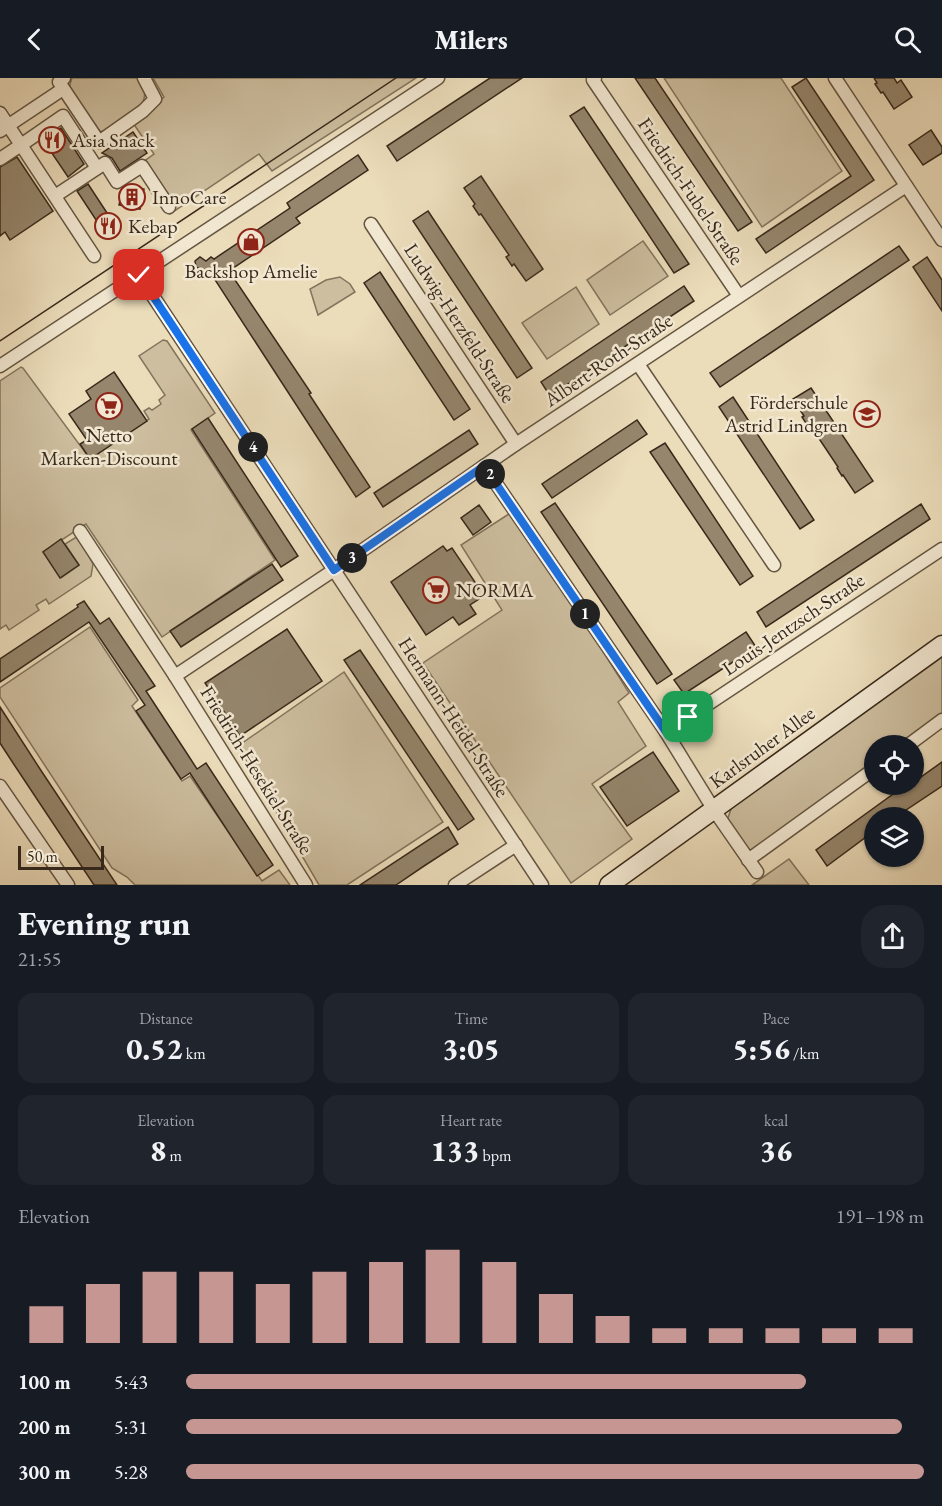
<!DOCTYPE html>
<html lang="en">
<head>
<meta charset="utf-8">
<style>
	:root { --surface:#171b24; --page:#20242c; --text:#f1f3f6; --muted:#9ea1a6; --accent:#c59692 }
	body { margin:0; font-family:"EB Garamond",serif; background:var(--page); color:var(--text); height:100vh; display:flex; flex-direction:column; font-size:22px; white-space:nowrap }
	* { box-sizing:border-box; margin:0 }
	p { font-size:20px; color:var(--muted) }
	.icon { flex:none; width:33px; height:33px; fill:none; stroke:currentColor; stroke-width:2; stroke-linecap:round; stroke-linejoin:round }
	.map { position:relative; height:807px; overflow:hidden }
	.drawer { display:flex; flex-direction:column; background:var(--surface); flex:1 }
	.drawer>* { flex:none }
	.controls { position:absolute; left:864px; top:657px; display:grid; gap:12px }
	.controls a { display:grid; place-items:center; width:60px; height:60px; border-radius:50%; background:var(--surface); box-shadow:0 2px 4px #0004; font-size:30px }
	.scale { position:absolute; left:18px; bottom:15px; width:86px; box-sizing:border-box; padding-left:6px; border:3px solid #38291a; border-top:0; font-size:16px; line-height:21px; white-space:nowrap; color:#38291a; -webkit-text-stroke:4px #f2e8d2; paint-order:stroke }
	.pin { position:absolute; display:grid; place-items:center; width:51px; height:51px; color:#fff; margin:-26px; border-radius:12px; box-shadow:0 3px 9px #0006 }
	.km { position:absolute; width:30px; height:30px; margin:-15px; border-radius:50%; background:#222; color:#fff; font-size:16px; line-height:30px; text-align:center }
	.round { display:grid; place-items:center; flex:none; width:63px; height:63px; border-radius:24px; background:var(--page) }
	.headline { display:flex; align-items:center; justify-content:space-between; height:102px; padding:0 18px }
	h1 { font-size:33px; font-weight:800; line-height:45px }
	.figures { display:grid; grid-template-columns:repeat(3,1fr); gap:9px; height:102px; padding:6px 18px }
	.figures div { display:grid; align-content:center; border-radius:15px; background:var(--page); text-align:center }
	.figures b { font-size:30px; font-weight:800 }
	.figures small { font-size:16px; font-weight:400 }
	.figures p { font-size:16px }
	.chart { height:168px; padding:12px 18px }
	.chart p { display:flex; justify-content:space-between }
	.chart svg { width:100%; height:108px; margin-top:6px; stroke:var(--accent); stroke-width:6 }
	ul { padding:0 18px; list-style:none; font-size:20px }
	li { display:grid; grid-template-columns:96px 72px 1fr; align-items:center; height:45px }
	li i { height:15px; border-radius:8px; background:var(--accent) }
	header { display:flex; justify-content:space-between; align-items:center; height:78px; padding:0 18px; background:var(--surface); font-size:27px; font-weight:800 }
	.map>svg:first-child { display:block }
	.green { fill:#cdbe9f; stroke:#82745c; stroke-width:1.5 }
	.building { fill:#95866d; stroke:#38291a; stroke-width:1.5 }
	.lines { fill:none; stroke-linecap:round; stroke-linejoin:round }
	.street-casing { stroke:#655642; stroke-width:15 }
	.secondary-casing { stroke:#38291a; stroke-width:21 }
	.street { stroke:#f2e8d2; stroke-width:12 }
	.secondary { stroke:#f2e8d2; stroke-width:18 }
	.tram { stroke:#38291a; stroke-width:1.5 }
	.route-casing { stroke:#fff; stroke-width:12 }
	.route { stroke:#1a73e8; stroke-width:8 }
	.labels { text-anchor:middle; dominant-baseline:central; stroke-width:5; stroke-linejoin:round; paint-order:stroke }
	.poi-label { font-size:20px; fill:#38291a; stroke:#f2e8d2; text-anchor:start }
	.street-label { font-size:20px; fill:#38291a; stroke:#f2e8d2 }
</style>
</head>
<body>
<header><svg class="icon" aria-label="back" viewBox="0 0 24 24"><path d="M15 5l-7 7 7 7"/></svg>Milers<svg class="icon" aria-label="search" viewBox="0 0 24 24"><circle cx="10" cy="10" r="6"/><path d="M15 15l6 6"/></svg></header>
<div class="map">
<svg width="942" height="807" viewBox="0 0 942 807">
	<rect width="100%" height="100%" fill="#ebdcba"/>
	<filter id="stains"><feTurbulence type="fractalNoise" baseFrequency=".00333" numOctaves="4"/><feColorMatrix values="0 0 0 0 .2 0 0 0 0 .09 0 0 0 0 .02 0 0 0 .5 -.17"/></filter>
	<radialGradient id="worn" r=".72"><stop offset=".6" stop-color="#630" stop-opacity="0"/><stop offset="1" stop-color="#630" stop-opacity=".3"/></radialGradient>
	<g class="green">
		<path d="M 72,0 L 139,0 C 158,28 125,40 105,54 L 99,53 L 70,14 L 70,6 Z"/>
		<path d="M 153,0 L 416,0 L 272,93 L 259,76 L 170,136 L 136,89 L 154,76 L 131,42 L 164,19 Z"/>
		<path d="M 664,0 L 781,0 L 842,93 L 762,149 Z"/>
		<path d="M 643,163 L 668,198 L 610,237 L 587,202 Z"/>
		<path d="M 340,199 L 350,206 L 355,214 L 318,237 L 310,211 L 326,202 Z"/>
		<path d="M 576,209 L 599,246 L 547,281 L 522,245 Z"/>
		<path d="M 163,262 L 167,263 L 215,335 L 191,352 L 275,482 L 162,559 L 86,446 L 43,474 L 61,500 L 79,487 L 65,466 L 78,458 L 93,486 L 91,498 L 49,526 L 46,521 L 36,527 L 39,532 L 9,552 L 6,547 L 0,551 L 0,303 L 21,289 L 23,290 L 90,381 L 149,341 L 144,333 L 149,330 L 152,332 L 161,326 L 159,322 L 165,317 L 139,278 Z"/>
		<path d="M 515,432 L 629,615 L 618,624 L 646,668 L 592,706 L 632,761 L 571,805 L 423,585 L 502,532 L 461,467 Z"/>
		<path d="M 90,549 L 138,622 L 132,628 L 182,703 L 190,698 L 262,803 L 279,792 L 290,807 L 135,807 L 127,799 L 112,790 L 0,619 L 0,610 Z"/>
		<path d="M 942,574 L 942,635 L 897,667 L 874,668 L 874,684 L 749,774 L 727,743 L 733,725 Z"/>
		<path d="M 344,594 L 443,744 L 347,807 L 319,807 L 238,668 Z"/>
		<path d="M 789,781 L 809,807 L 752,807 Z"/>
	</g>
	<g class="building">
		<path d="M 490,0 L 522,0 L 397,83 L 387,68 Z"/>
		<path d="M 635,0 L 655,0 L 752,144 L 738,153 Z"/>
		<path d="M 806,0 L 874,102 L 766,175 L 756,161 L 851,98 L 792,9 Z"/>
		<path d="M 874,0 L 894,0 L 897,5 L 901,2 L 912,19 L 894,31 L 883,14 L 881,15 L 875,6 L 877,5 Z"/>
		<path d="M 584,29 L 689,186 L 674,195 L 570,38 Z"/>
		<path d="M 61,50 L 84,86 L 68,99 L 43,62 Z"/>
		<path d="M 931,52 L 942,69 L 942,75 L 923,87 L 909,67 Z"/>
		<path d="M 133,54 L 147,75 L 120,93 L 112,80 L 102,75 Z"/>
		<path d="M 358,77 L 368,92 L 296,140 L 300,145 L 229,193 L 311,315 L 309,316 L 370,409 L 356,419 L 212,197 L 207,201 L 201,198 L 202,192 L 196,189 L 195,183 L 200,179 L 206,183 L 211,179 L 214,181 L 290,130 L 287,125 Z"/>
		<path d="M 17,79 L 53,133 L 10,162 L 5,154 L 0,158 L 0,89 Z"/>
		<path d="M 481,98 L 543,191 L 526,203 L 514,186 L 512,188 L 506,179 L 509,177 L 481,136 L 479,137 L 473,128 L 475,126 L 464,110 Z"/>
		<path d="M 88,106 L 115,147 L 104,154 L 77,113 Z"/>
		<path d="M 127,108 L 144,111 L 140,131 L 119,127 L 123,110 Z"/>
		<path d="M 428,133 L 532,290 L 517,300 L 413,143 Z"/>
		<path d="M 899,168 L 909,182 L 720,309 L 710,295 Z"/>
		<path d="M 927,179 L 942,202 L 942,233 L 913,189 Z"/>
		<path d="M 380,194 L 470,331 L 454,342 L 364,205 Z"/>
		<path d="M 684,208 L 694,223 L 550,318 L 541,304 Z"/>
		<path d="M 114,294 L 147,343 L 90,381 L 80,366 L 87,362 L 69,336 L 91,321 L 86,313 Z"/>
		<path d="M 811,310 L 873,403 L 855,415 L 843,397 L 842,398 L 837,390 L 838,389 L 810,347 L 808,348 L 802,339 L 804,338 L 793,321 Z"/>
		<path d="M 733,319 L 814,442 L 800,451 L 719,329 Z"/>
		<path d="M 208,340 L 298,478 L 281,489 L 192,351 Z"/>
		<path d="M 637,342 L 647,356 L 552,420 L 542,406 Z"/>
		<path d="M 469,352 L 478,366 L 383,429 L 374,415 Z"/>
		<path d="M 665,365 L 753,498 L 740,507 L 650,374 Z"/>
		<path d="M 555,425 L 672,596 L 657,606 L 541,434 Z"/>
		<path d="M 921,426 L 930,441 L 766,549 L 757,534 Z"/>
		<path d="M 479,427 L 491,444 L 473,457 L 461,440 Z"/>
		<path d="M 61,461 L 79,487 L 60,500 L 43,474 Z"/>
		<path d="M 443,468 L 447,473 L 452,470 L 479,510 L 474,514 L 479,521 L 470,527 L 476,536 L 459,547 L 453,539 L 426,557 L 391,504 Z"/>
		<path d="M 272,486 L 283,502 L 181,569 L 170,553 Z"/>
		<path d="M 84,523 L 100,546 L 109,540 L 155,608 L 146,613 L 186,674 L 197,691 L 206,685 L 273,787 L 257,798 L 190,695 L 181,701 L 136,633 L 145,627 L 89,544 L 0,604 L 0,581 L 78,529 L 77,527 Z"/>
		<path d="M 287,551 L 322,603 L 240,658 L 205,605 Z"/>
		<path d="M 746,554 L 756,569 L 684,616 L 674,602 Z"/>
		<path d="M 360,572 L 474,741 L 458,752 L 344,582 Z"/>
		<path d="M 0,629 L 40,691 L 117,807 L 94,807 L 13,685 L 0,665 Z"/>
		<path d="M 653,674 L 679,713 L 627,748 L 600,709 Z"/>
		<path d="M 942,684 L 942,708 L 894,740 L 874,740 L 874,753 L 827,788 L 816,772 L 907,706 L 914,706 L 914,704 Z"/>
		<path d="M 448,749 L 458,766 L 424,788 L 396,807 L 360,807 Z"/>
	</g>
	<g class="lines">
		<defs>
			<g id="street">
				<path d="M 64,0 L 59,4 L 99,64 L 143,33 L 155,21 L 144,0"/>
				<path d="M 595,0 L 593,2 L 739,218"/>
				<path d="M 835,0 L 942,162"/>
				<path d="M 0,35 L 21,67 L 63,38 L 97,90"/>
				<path d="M 0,53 L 63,11"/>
				<path d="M 0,81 L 21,67 L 94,178"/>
				<path d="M 55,118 L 105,85 L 117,104 L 142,88 L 169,129"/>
				<path d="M 371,146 L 516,366"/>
				<path d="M 139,197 L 542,807"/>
				<path d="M 638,286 L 774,487"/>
				<path d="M 0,288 L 438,0"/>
				<path d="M 484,388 L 666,654 L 714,732 L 757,794"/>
				<path d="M 80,453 L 175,598 L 306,807"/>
				<path d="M 175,598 L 334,492 L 516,366 L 906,108"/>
				<path d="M 666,654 L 942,471"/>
				<path d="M 907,668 L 942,642"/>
				<path d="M 0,708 L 68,807"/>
				<path d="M 748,782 L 874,691"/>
				<path d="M 455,807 L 516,767"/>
			</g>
			<path id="secondary" d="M 609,807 L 942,567"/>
		</defs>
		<use href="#street" class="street-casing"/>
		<use href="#secondary" class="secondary-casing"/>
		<use href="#street" class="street"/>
		<use href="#secondary" class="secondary"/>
		<path class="tram" d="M 0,263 L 396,0"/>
	</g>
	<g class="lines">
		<defs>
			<path id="route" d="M 139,197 L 334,492 L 484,388 L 666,654 L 688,639"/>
		</defs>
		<use href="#route" class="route-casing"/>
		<use href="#route" class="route"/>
	</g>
	<defs>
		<symbol id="restaurant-ring" viewBox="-11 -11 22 22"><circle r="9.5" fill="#f2e8d2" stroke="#8f2418" stroke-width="1.5"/><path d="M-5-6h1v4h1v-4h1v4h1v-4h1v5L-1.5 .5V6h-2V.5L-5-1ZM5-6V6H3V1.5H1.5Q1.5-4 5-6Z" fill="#8f2418"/></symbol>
		<symbol id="building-ring" viewBox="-11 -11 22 22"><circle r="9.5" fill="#f2e8d2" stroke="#8f2418" stroke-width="1.5"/><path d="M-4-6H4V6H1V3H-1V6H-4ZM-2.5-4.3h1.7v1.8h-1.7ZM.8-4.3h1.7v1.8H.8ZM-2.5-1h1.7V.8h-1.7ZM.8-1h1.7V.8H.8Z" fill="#8f2418"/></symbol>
		<symbol id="shop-ring" viewBox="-11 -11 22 22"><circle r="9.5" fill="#f2e8d2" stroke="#8f2418" stroke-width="1.5"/><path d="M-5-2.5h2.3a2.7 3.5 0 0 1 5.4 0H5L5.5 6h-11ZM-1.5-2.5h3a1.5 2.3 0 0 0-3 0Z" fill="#8f2418"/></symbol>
		<symbol id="supermarket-ring" viewBox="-11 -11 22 22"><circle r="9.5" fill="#f2e8d2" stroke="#8f2418" stroke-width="1.5"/><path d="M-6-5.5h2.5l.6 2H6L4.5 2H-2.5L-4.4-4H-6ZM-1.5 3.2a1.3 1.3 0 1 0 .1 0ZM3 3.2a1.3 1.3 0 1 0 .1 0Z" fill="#8f2418"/></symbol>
		<symbol id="school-ring" viewBox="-11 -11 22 22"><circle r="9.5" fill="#f2e8d2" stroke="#8f2418" stroke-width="1.5"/><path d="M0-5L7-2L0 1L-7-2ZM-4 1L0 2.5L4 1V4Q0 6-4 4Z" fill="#8f2418"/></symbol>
	</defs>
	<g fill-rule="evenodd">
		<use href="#restaurant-ring" x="37" y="47" width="30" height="30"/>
		<use href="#building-ring" x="117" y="104" width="30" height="30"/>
		<use href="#restaurant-ring" x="93" y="133" width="30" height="30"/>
		<use href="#shop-ring" x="236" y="149" width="30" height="30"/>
		<use href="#supermarket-ring" x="94" y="313" width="30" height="30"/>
		<use href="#school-ring" x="852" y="321" width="30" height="30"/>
		<use href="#supermarket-ring" x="421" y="497" width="30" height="30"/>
	</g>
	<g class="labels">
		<g class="poi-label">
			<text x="72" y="62">Asia Snack</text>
			<text x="152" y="119">InnoCare</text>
			<text x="128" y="148">Kebap</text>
			<text x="251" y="193" text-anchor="middle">Backshop Amelie</text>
			<text x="848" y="324" text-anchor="end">Förderschule<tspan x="848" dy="23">Astrid Lindgren</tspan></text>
			<text x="109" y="357" text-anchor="middle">Netto<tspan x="109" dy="23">Marken-Discount</tspan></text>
			<text x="456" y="512">NORMA</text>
		</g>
		<g class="street-label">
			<text transform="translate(691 113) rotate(56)">Friedrich-Fubel-Straße</text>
			<text transform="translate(460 245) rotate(57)">Ludwig-Herzfeld-Straße</text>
			<text transform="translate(608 282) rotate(-34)">Albert-Roth-Straße</text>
			<text transform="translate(793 546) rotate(-34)">Louis-Jentzsch-Straße</text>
			<text transform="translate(454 639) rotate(57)">Hermann-Heidel-Straße</text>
			<text transform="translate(762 669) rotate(-36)">Karlsruher Allee</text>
			<text transform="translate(257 692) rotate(58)">Friedrich-Hesekiel-Straße</text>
		</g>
	</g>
	<rect width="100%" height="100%" filter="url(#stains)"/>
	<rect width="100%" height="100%" fill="url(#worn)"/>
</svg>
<div class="controls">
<a><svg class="icon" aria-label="locate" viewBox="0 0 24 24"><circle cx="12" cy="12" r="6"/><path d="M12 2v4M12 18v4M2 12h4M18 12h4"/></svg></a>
<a><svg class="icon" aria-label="layers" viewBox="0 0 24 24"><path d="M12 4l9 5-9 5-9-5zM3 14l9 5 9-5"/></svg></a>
</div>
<div class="scale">50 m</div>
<div class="pin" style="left:688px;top:639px;background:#1e9e55"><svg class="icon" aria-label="arrive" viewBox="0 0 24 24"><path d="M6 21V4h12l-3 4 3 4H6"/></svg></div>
<div class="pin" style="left:139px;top:197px;background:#d93025"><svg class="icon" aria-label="check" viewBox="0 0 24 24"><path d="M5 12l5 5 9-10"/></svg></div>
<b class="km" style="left:585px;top:536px">1</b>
<b class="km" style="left:490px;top:396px">2</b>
<b class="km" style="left:352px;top:480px">3</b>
<b class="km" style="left:253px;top:369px">4</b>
</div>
<section class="drawer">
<div class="headline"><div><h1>Evening run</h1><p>21:55</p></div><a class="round"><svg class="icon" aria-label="share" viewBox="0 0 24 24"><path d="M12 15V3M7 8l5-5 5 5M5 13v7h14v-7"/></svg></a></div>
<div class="figures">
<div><p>Distance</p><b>0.52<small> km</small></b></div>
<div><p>Time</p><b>3:05</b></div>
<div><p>Pace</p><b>5:56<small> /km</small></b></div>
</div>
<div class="figures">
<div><p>Elevation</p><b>8<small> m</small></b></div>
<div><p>Heart rate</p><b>133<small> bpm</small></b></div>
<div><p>kcal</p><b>36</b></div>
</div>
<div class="chart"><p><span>Elevation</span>191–198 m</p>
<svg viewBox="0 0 160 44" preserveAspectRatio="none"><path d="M5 44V29M15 44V20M25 44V15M35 44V15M45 44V20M55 44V15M65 44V11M75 44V6M85 44V11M95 44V24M105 44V33M115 44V38M125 44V38M135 44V38M145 44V38M155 44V38"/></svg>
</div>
<ul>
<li><b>100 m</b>5:43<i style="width:84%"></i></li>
<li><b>200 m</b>5:31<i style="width:97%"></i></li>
<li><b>300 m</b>5:28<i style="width:100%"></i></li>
</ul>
</section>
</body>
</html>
